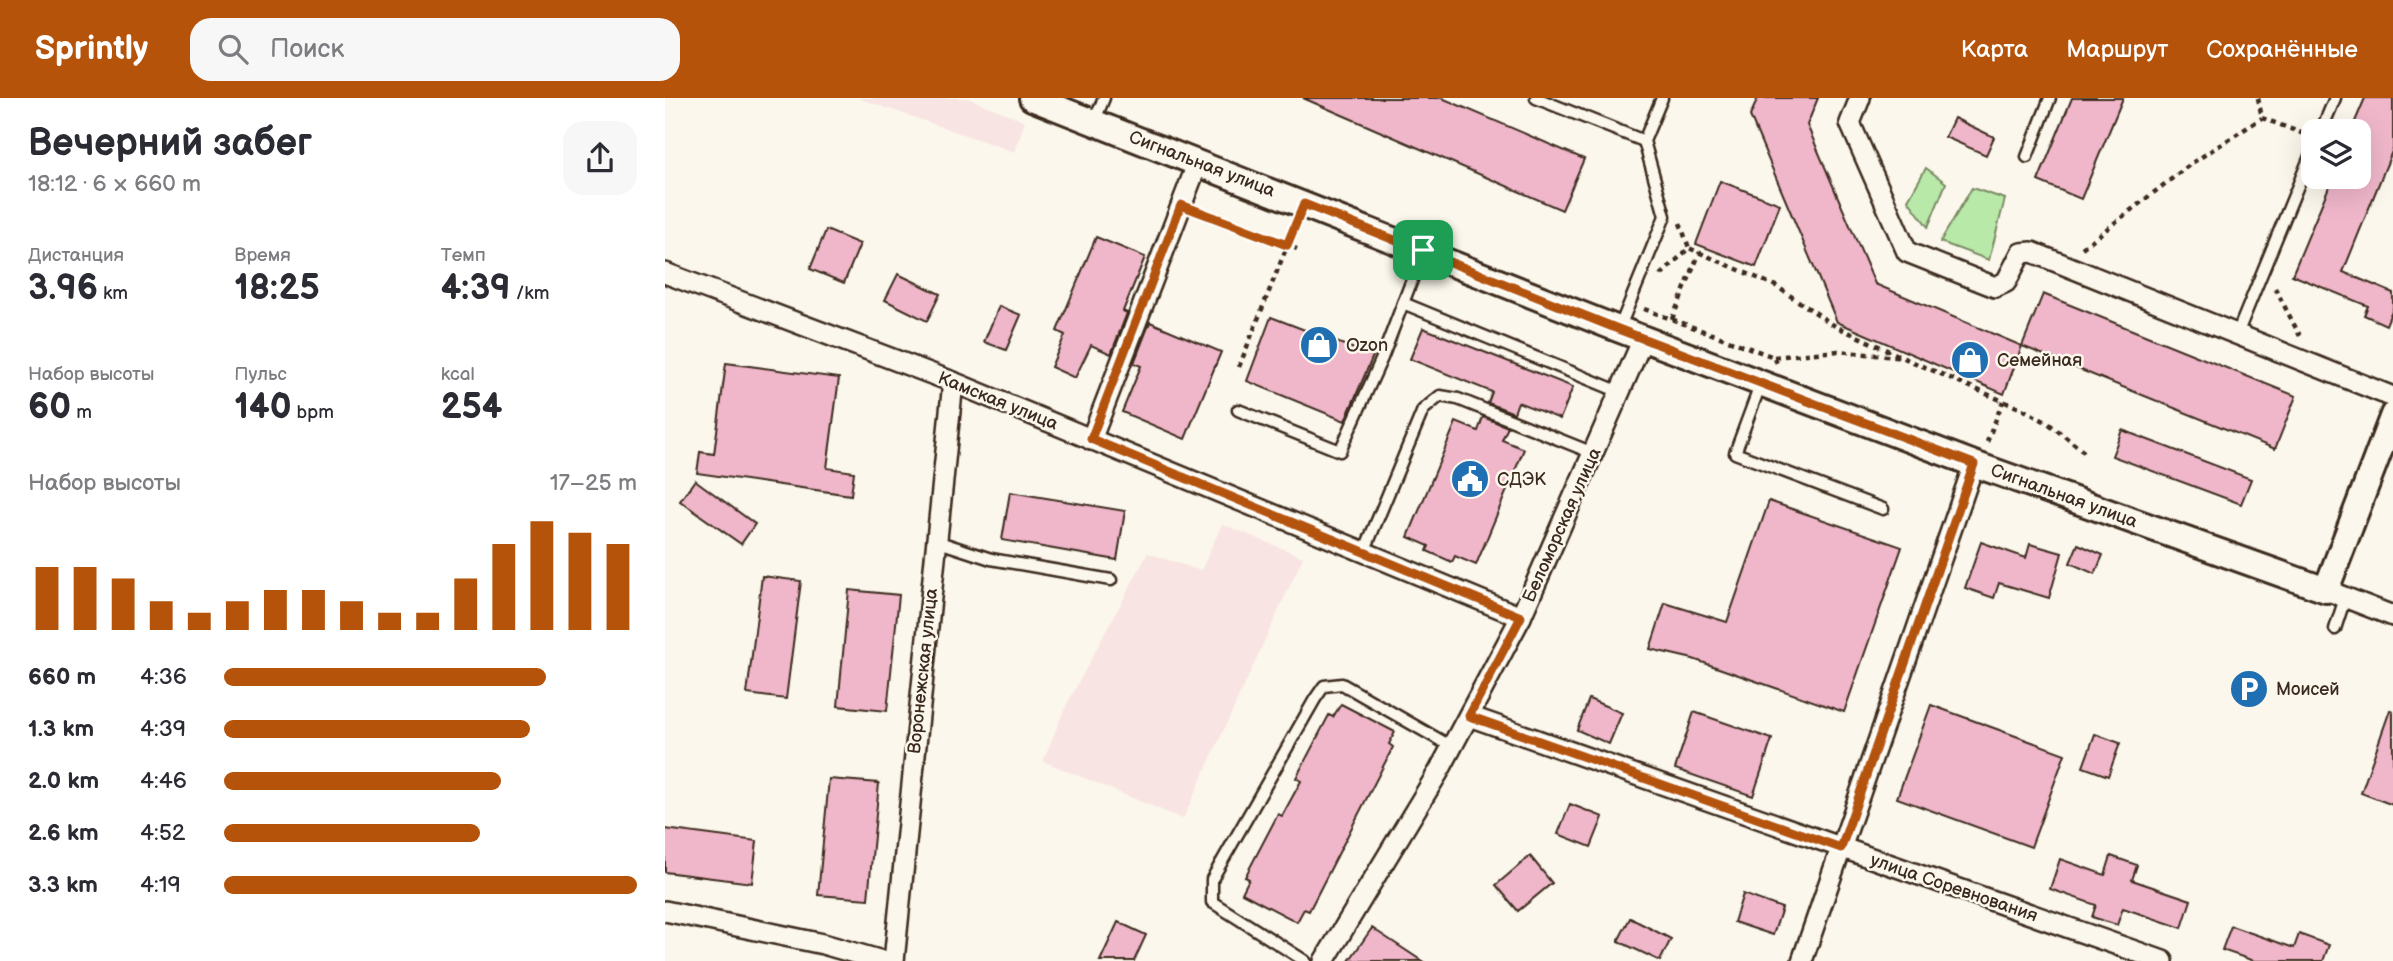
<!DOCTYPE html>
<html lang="ru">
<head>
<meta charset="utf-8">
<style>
	:root { --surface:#fff; --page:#f7f7f7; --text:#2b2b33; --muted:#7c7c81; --accent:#b45309 }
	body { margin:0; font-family:"Balsamiq Sans",sans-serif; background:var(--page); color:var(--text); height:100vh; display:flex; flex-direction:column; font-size:26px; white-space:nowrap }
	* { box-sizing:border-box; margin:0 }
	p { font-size:23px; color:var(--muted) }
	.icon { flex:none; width:38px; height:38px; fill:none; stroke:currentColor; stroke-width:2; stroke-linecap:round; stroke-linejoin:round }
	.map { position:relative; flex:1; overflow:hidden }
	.panel { display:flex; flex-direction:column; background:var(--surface); width:665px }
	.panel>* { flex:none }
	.buttons { position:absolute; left:1636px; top:21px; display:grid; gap:14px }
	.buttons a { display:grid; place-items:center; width:70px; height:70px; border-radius:14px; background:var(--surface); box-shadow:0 7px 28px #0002; font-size:35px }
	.pin { position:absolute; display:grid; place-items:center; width:60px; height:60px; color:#fff; margin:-30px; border-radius:14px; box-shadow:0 4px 10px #0006 }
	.round { display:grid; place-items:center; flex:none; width:74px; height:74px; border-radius:21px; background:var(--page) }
	.head { display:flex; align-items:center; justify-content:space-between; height:119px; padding:0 28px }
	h1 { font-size:38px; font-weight:800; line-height:52px }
	.metrics { display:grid; grid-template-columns:repeat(3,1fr); gap:10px; height:119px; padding:7px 28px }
	.metrics div { display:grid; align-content:center }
	.metrics b { font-size:35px; font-weight:800 }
	.metrics small { font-size:19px; font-weight:400 }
	.metrics p { font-size:19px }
	.chart { height:196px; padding:14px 28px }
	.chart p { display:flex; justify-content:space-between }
	.chart svg { width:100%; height:126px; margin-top:7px; stroke:var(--accent); stroke-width:6 }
	ul { padding:0 28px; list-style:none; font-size:23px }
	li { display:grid; grid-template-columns:112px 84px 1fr; align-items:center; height:52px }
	li i { height:18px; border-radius:9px; background:var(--accent) }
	header { display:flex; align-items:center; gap:42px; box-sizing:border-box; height:98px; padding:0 35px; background:var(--accent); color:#fff }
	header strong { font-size:33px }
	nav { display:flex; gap:38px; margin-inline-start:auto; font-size:24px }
	.search { width:490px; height:63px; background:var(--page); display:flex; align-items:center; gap:18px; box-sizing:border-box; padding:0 24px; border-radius:21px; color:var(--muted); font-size:26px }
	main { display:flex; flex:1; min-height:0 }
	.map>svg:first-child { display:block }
	.built { fill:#f8e4e2 }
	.green { fill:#b9e9a9; stroke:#7a8a64; stroke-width:2 }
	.building { fill:#f0b7ca; stroke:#3b2a1e; stroke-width:2 }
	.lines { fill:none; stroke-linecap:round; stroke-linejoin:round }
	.service-casing { stroke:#3b2a1e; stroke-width:15 }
	.minor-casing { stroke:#3b2a1e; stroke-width:24 }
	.tertiary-casing { stroke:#3b2a1e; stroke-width:30 }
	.path { stroke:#3b2a1e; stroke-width:4.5; stroke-dasharray:5 5; stroke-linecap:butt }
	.service { stroke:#fbf7ec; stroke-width:10 }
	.minor { stroke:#fbf7ec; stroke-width:19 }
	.tertiary { stroke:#fbf7ec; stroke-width:24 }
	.route-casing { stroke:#fff; stroke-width:14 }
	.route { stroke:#b45309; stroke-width:9 }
	.labels { text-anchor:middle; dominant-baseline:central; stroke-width:5; stroke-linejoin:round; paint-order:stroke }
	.street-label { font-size:18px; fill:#3b2a1e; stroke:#fbf7ec }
	.poi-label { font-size:18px; fill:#3b2a1e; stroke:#fbf7ec; text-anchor:start }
</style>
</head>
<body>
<header>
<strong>Sprintly</strong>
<div class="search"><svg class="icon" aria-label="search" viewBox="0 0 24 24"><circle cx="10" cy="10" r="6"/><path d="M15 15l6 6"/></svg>Поиск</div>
<nav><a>Карта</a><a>Маршрут</a><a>Сохранённые</a></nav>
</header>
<main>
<section class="panel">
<div class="head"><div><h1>Вечерний забег</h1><p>18:12 · 6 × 660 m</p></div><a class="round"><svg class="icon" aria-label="share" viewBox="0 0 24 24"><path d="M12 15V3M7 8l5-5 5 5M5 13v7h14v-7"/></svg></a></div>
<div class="metrics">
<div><p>Дистанция</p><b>3.96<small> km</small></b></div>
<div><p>Время</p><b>18:25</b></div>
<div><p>Темп</p><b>4:39<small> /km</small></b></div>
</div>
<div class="metrics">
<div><p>Набор высоты</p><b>60<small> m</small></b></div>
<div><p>Пульс</p><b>140<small> bpm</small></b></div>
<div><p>kcal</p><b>254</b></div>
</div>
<div class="chart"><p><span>Набор высоты</span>17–25 m</p>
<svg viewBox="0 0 160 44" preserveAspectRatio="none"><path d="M5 44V22M15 44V22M25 44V26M35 44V34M45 44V38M55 44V34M65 44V30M75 44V30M85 44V34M95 44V38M105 44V38M115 44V26M125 44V14M135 44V6M145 44V10M155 44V14"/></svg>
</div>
<ul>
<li><b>660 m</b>4:36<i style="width:78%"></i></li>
<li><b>1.3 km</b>4:39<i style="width:74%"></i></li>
<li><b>2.0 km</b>4:46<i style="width:67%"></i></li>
<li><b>2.6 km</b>4:52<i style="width:62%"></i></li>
<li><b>3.3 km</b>4:19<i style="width:100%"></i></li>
</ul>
</section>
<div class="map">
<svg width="1728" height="863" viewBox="0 0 1728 863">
	<rect width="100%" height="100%" fill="#fbf7ec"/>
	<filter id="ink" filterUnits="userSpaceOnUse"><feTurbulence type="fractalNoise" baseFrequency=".0143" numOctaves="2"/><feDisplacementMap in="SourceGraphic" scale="14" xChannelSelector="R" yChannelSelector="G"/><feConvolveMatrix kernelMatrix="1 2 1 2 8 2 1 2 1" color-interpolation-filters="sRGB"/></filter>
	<g filter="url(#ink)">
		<g class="built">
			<path d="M 193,0 L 302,0 L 360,23 L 350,54 Z"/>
			<path d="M 557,426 L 638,459 L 518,721 L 378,663 L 400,610 L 483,455 L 536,473 Z"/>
		</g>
		<g class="green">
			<path d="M 1261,70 L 1281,85 L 1263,129 L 1243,102 Z"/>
			<path d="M 1307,90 L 1340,101 L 1324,162 L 1275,144 Z"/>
		</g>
		<g class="building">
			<path d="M 638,0 L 777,0 L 919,61 L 897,112 Z"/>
			<path d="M 1093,0 L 1153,0 L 1142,27 L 1210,186 L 1357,248 L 1339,296 L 1172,224 L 1085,18 Z"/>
			<path d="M 1407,0 L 1458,0 L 1416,101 L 1373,83 Z"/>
			<path d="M 1700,0 L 1728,0 L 1728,51 L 1678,174 L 1728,195 L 1728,210 L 1721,227 L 1699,217 L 1703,208 L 1627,177 L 1668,79 L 1694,79 L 1694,33 L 1686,33 Z"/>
			<path d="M 1289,20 L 1329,39 L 1321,57 L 1280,39 Z"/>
			<path d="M 1055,83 L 1115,106 L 1091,169 L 1031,146 Z"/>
			<path d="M 161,132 L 195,146 L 179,185 L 145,171 Z"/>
			<path d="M 431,139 L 480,159 L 458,213 L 462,215 L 446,256 L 426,247 L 410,280 L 386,269 L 400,237 L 392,233 Z"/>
			<path d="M 233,176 L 275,196 L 262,223 L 220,202 Z"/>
			<path d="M 1378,196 L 1631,298 L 1610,351 L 1357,248 Z"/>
			<path d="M 334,208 L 356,217 L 341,252 L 319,244 Z"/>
			<path d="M 606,219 L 708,258 L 680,323 L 582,283 Z"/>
			<path d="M 485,224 L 556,254 L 520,341 L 457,314 L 476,268 L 469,265 Z"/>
			<path d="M 758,230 L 908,289 L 895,321 L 853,304 L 849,315 L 823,305 L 827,294 L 745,261 Z"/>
			<path d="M 61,265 L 174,280 L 162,370 L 189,374 L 186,397 L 32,375 L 35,354 L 49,356 Z"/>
			<path d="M 818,319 L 843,329 L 837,342 L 859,351 L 811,467 L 790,458 L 787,464 L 762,453 L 764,448 L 743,439 L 791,324 L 813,333 Z"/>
			<path d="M 1457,332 L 1586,381 L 1576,406 L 1447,358 Z"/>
			<path d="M 30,382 L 90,426 L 76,446 L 15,403 Z"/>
			<path d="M 345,394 L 460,413 L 452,462 L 337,442 Z"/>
			<path d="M 1104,403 L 1237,449 L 1179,614 L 1028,561 L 985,551 L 1000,505 L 1062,524 Z"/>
			<path d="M 1316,444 L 1361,460 L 1365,446 L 1397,455 L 1384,500 L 1334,485 L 1329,500 L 1300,490 Z"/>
			<path d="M 1413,446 L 1438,457 L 1430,476 L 1405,465 Z"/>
			<path d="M 97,478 L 136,483 L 121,601 L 82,596 Z"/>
			<path d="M 184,492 L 234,497 L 222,613 L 173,608 Z"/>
			<path d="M 924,601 L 957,615 L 944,646 L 912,632 Z"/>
			<path d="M 676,606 L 730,634 L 724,646 L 728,649 L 644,813 L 639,811 L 632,824 L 577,795 L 584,781 L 580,779 L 613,716 L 617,718 L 636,683 L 631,680 L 664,617 L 668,619 Z"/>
			<path d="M 1266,607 L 1400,656 L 1366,749 L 1232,700 Z"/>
			<path d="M 1725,612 L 1728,613 L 1728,707 L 1696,695 Z"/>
			<path d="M 1029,614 L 1107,641 L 1088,698 L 1010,671 Z"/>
			<path d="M 1430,636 L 1455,645 L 1443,678 L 1418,669 Z"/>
			<path d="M 164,681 L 214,685 L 203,801 L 153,797 Z"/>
			<path d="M 905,706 L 938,719 L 926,749 L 893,736 Z"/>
			<path d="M 0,731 L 92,743 L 87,785 L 0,774 Z"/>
			<path d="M 865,758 L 887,785 L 853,813 L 831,787 Z"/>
			<path d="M 1446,758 L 1472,767 L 1467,782 L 1526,802 L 1517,830 L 1458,810 L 1452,827 L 1427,819 L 1431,807 L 1385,791 L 1395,761 L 1440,777 Z"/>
			<path d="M 1078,796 L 1117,810 L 1108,837 L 1069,824 Z"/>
			<path d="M 965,820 L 1006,841 L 995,863 L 953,843 Z"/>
			<path d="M 453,824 L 481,837 L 469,863 L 435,863 Z"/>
			<path d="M 1566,828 L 1629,850 L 1634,836 L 1664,847 L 1658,863 L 1589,863 L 1557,852 Z"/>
			<path d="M 707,830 L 757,863 L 684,863 Z"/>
		</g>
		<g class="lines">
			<defs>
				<g id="service">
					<path d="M 871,0 L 979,43"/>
					<path d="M 429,24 L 439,0"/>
					<path d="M 1656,33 L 1670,0"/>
					<path d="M 1362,59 L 1385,0"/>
					<path d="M 738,205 L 955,294"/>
					<path d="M 954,231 L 1000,118 L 979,43 L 997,0"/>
					<path d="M 1572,236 L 1648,51"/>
					<path d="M 1096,285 L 1070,355 L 1218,411"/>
					<path d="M 573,312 L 675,353 L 717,260 L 758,153"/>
					<path d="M 271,443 L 326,461 L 446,482"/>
					<path d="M 699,454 L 758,312 L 775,298 L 793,301 L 928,355"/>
					<path d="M 1670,531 L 1680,500"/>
					<path d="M 640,863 L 547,804 L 547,781 L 650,601 L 659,588 L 677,586 L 787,649"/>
				</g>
				<g id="minor">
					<path d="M 1195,0 L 1185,25 L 1242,154 L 1330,189 L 1341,184 L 1356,155 L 1367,154 L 1728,299"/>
					<path d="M 0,175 L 288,284 L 856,519"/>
					<path d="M 426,342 L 533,64"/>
					<path d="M 1661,492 L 1728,518"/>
					<path d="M 804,618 L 1498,863"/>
					<path d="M 0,813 L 158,846 L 217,863"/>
					<path d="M 229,863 L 288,284"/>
					<path d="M 659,863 L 774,673 L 856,519 L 978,241"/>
					<path d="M 1137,863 L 1309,366"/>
				</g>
				<path id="tertiary" d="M 367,0 L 953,231 L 1309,366 L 1661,492 L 1728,317"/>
			</defs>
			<use href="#service" class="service-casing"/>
			<use href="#minor" class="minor-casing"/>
			<use href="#tertiary" class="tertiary-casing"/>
			<g class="path">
				<path d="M 1593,0 L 1597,20 L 1639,36"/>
				<path d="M 536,115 L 632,151"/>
				<path d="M 1015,125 L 1024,150"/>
				<path d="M 1417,150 L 1527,65 L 1597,20"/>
				<path d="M 996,177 L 1024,150 L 1111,188 L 1170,228 L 1233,257"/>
				<path d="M 1610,190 L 1635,238"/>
				<path d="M 979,211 L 1109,259 L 1112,265"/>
				<path d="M 1007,221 L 1035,154"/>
				<path d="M 1109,259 L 1173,253 L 1239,260 L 1361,313 L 1383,325 L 1419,354"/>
				<path d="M 574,269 L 630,128"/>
				<path d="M 1322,344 L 1338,303"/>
			</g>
			<use href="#service" class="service"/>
			<use href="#minor" class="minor"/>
			<use href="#tertiary" class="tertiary"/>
		</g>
	</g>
	<g class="lines" filter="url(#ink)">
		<defs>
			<path id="route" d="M 639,106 L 953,231 L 1309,366 L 1176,750 L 804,618 L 856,519 L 426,341 L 516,107 L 622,147 Z"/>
		</defs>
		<use href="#route" class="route-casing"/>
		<use href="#route" class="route"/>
	</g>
	<defs>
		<symbol id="shop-disc" viewBox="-11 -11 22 22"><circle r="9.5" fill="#1f6fb2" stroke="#fbf7ec"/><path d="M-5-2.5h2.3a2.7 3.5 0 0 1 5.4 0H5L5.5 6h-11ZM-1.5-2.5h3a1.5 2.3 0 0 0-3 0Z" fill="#fff"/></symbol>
		<symbol id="civic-disc" viewBox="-11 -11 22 22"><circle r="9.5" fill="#1f6fb2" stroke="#fbf7ec"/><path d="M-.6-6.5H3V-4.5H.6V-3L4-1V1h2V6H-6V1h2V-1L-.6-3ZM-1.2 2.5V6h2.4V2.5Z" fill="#fff"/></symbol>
		<symbol id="parking-disc" viewBox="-11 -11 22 22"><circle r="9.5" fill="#1f6fb2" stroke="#fbf7ec"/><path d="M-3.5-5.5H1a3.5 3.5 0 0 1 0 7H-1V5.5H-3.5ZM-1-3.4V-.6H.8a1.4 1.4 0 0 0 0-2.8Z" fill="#fff"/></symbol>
	</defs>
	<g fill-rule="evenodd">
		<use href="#shop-disc" x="632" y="225" width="44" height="44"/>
		<use href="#shop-disc" x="1283" y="240" width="44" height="44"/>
		<use href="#civic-disc" x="783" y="359" width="44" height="44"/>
		<use href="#parking-disc" x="1562" y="569" width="44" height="44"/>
	</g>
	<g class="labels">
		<g class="street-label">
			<text transform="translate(537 66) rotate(21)">Сигнальная улица</text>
			<text transform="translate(333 303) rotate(22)">Камская улица</text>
			<text transform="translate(1399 398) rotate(20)">Сигнальная улица</text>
			<text transform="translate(897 427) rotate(-66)">Беломорская улица</text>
			<text transform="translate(258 573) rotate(-84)">Воронежская улица</text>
			<text transform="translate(1289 790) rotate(19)">улица Соревнования</text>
		</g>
		<g class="poi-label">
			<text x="681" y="247">Ozon</text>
			<text x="1332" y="262">Семейная</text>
			<text x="832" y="381">СДЭК</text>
			<text x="1611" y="591">Моисей</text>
		</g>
	</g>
</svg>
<div class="buttons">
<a><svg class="icon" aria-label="layers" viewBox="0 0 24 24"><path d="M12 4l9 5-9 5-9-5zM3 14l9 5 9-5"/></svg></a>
</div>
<div class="pin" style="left:758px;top:152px;background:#1e9e55"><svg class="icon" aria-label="arrive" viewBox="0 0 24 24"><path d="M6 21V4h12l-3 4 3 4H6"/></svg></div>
</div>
</main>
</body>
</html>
